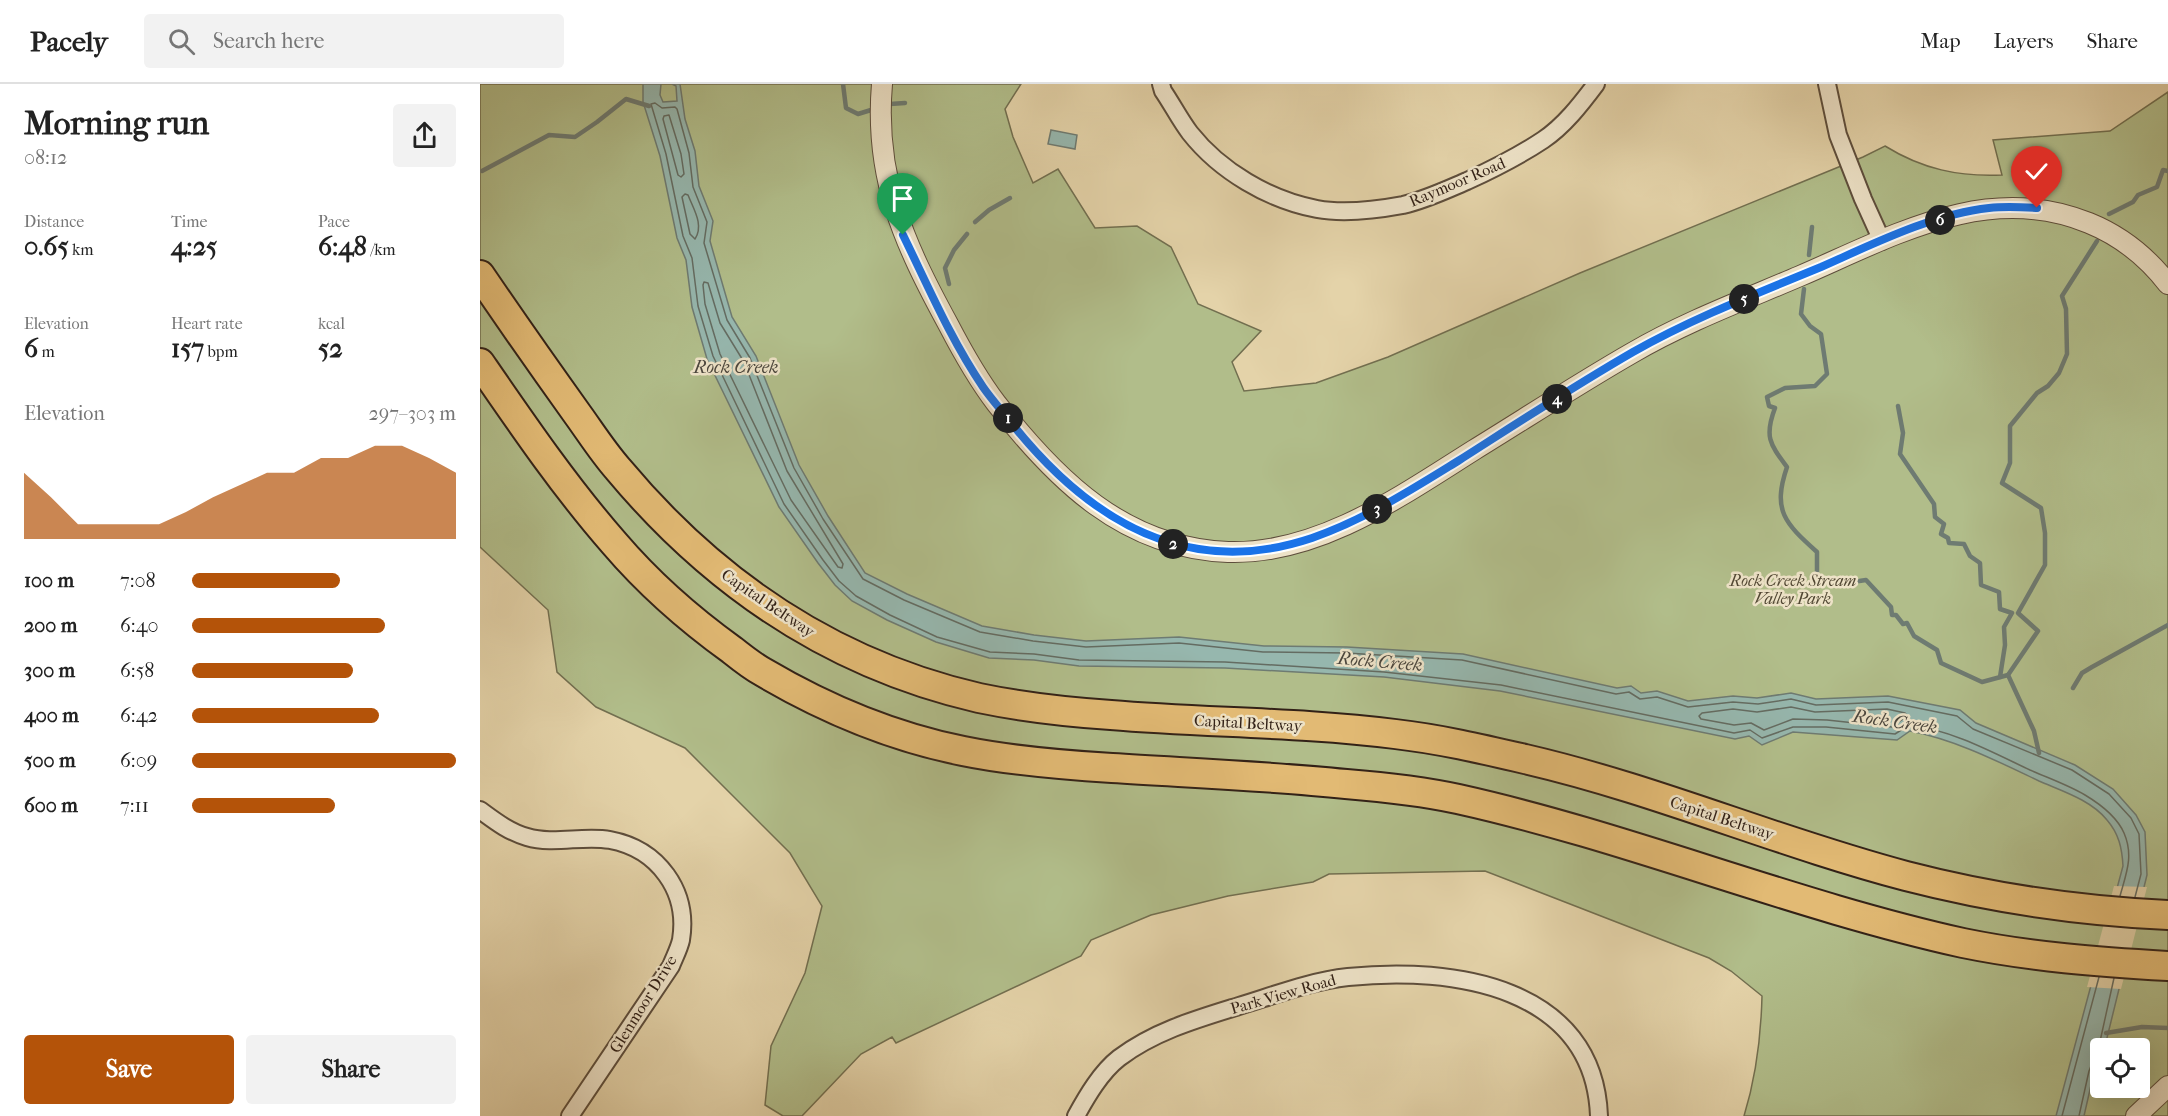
<!DOCTYPE html>
<html lang="en">
<head>
<meta charset="utf-8">
<style>
	:root { --surface:#fff; --page:#f2f2f2; --text:#222; --muted:#767676; --line:#e0e0e0; --accent:#b45309 }
	body { margin:0; font-family:"IM FELL French Canon",serif; background:var(--page); color:var(--text); height:100vh; display:flex; flex-direction:column; font-size:22px; white-space:nowrap }
	* { box-sizing:border-box; margin:0 }
	p { font-size:20px; color:var(--muted) }
	.icon { flex:none; width:33px; height:33px; fill:none; stroke:currentColor; stroke-width:2; stroke-linecap:round; stroke-linejoin:round }
	.map { position:relative; flex:1; overflow:hidden }
	.drawer { display:flex; flex-direction:column; background:var(--surface); width:480px }
	.drawer>* { flex:none }
	.fabs { position:absolute; left:1610px; top:954px; display:grid; gap:12px }
	.fabs a { display:grid; place-items:center; width:60px; height:60px; border-radius:6px; background:var(--surface); box-shadow:0 6px 24px #0002; font-size:30px }
	.pin { position:absolute; display:grid; place-items:center; width:51px; height:51px; color:#fff; margin:-62px -26px; border-radius:50% 50% 50% 0; rotate:-45deg; box-shadow:0 0 6px #0007 }
	.pin .icon { rotate:45deg }
	.km { position:absolute; width:30px; height:30px; margin:-15px; border-radius:50%; background:#222; color:#fff; font-size:16px; line-height:30px; text-align:center }
	.round { display:grid; place-items:center; flex:none; width:63px; height:63px; border-radius:6px; background:var(--page) }
	.summary { display:flex; align-items:center; justify-content:space-between; height:102px; padding:0 24px }
	h1 { font-size:33px; font-weight:700; line-height:45px }
	.stats { display:grid; grid-template-columns:repeat(3,1fr); gap:9px; height:102px; padding:6px 24px }
	.stats div { display:grid; align-content:center }
	.stats b { font-size:26px; font-weight:700 }
	.stats small { font-size:16px; font-weight:400 }
	.stats p { font-size:16px }
	.chart { height:168px; padding:12px 24px }
	.chart p { display:flex; justify-content:space-between }
	.chart svg { width:100%; height:108px; margin-top:6px; fill:var(--accent); opacity:.7 }
	.action { display:flex; gap:12px; margin-top:auto; padding:12px 24px }
	.action a { flex:1; height:69px; border-radius:6px; background:var(--accent); color:#fff; font-size:24px; font-weight:700; line-height:69px; text-align:center }
	.action a+a { background:var(--page); color:var(--text) }
	ul { padding:0 24px; list-style:none; font-size:20px }
	li { display:grid; grid-template-columns:96px 72px 1fr; align-items:center; height:45px }
	li i { height:15px; border-radius:8px; background:var(--accent) }
	header { display:flex; align-items:center; gap:36px; box-sizing:border-box; height:84px; padding:0 30px; background:var(--surface); border-bottom:2px solid var(--line) }
	header strong { font-size:28px }
	nav { display:flex; gap:33px; margin-inline-start:auto; font-size:21px }
	.search { width:420px; height:54px; background:var(--page); display:flex; align-items:center; gap:15px; box-sizing:border-box; padding:0 21px; border-radius:6px; color:var(--muted); font-size:22px }
	main { display:flex; flex:1; min-height:0 }
	.map>svg:first-child { display:block }
	.green { fill:#b1bd8a; stroke:#726f50; stroke-width:1.5; fill-rule:evenodd }
	.water { fill:#96b7ae; stroke:#6e7b72; stroke-width:1.5 }
	.pier { fill:#e4d3a9 }
	.lines { fill:none; stroke-linecap:round; stroke-linejoin:round }
	.shore { stroke:#646c62; stroke-width:1.5 }
	.stream { stroke:#6e7b72; stroke-width:4.5 }
	.minor-casing { stroke:#5e4e3c; stroke-width:20 }
	.tertiary-casing { stroke:#5e4e3c; stroke-width:22 }
	.motorway-casing { stroke:#322117; stroke-width:32 }
	.minor { stroke:#ede2c7; stroke-width:16 }
	.tertiary { stroke:#ede2c7; stroke-width:20 }
	.motorway { stroke:#e2ba74; stroke-width:28 }
	.route-casing { stroke:#fff; stroke-width:12 }
	.route { stroke:#1a73e8; stroke-width:8 }
	.labels { text-anchor:middle; dominant-baseline:central; stroke-width:5; stroke-linejoin:round; paint-order:stroke }
	.street-label { font-size:16px; fill:#322117; stroke:#ede2c7 }
	.park-label { font-size:16px; font-style:italic; fill:#524834; stroke:#ede2c7 }
	.water-label { font-size:18px; font-style:italic; fill:#4b463d; stroke:#ede2c7 }
</style>
</head>
<body>
<header>
<strong>Pacely</strong>
<div class="search"><svg class="icon" aria-label="search" viewBox="0 0 24 24"><circle cx="10" cy="10" r="6"/><path d="M15 15l6 6"/></svg>Search here</div>
<nav><a>Map</a><a>Layers</a><a>Share</a></nav>
</header>
<main>
<section class="drawer">
<div class="summary"><div><h1>Morning run</h1><p>08:12</p></div><a class="round"><svg class="icon" aria-label="share" viewBox="0 0 24 24"><path d="M12 15V3M7 8l5-5 5 5M5 13v7h14v-7"/></svg></a></div>
<div class="stats">
<div><p>Distance</p><b>0.65<small> km</small></b></div>
<div><p>Time</p><b>4:25</b></div>
<div><p>Pace</p><b>6:48<small> /km</small></b></div>
</div>
<div class="stats">
<div><p>Elevation</p><b>6<small> m</small></b></div>
<div><p>Heart rate</p><b>157<small> bpm</small></b></div>
<div><p>kcal</p><b>52</b></div>
</div>
<div class="chart"><p><span>Elevation</span>297–303 m</p>
<svg viewBox="0 0 160 44" preserveAspectRatio="none"><path d="M0 44V17L10 27L20 38L30 38L40 38L50 38L60 33L70 27L80 22L90 17L100 17L110 11L120 11L130 6L140 6L150 11L160 17V44z"/></svg>
</div>
<ul>
<li><b>100 m</b>7:08<i style="width:56%"></i></li>
<li><b>200 m</b>6:40<i style="width:73%"></i></li>
<li><b>300 m</b>6:58<i style="width:61%"></i></li>
<li><b>400 m</b>6:42<i style="width:71%"></i></li>
<li><b>500 m</b>6:09<i style="width:100%"></i></li>
<li><b>600 m</b>7:11<i style="width:54%"></i></li>
</ul>
<div class="action"><a>Save</a><a>Share</a></div>
</section>
<div class="map">
<svg width="1688" height="1032" viewBox="0 0 1688 1032">
	<rect width="100%" height="100%" fill="#e4d3a9"/>
	<filter id="stains"><feTurbulence type="fractalNoise" baseFrequency=".00333" numOctaves="4"/><feColorMatrix values="0 0 0 0 .2 0 0 0 0 .09 0 0 0 0 .02 0 0 0 .5 -.17"/></filter>
	<radialGradient id="worn" r=".72"><stop offset=".6" stop-color="#630" stop-opacity="0"/><stop offset="1" stop-color="#630" stop-opacity=".3"/></radialGradient>
	<path class="green" d="M 0,0 L 541,0 L 525,25 L 533,53 L 553,99 L 578,85 L 615,144 L 657,142 L 691,163 L 718,220 L 781,247 L 752,278 L 764,307 L 836,299 L 908,273 L 1100,189 L 1383,73 L 1405,62 C 1442,85 1479,93 1522,91 L 1513,56 L 1630,47 L 1688,8 L 1688,1032 L 1264,1032 C 1276,993 1281,953 1282,912 L 1251,887 L 1229,874 L 1005,787 L 849,790 L 833,798 L 748,812 L 671,831 L 611,856 L 601,872 L 416,959 L 412,953 L 381,970 L 322,1032 L 303,1032 L 285,1021 L 291,962 L 325,889 L 342,822 L 310,769 L 205,664 L 116,623 L 77,588 L 68,526 L 0,463 ZM 1620,964 L 1659,964 L 1659,1004 L 1620,1004 Z"/>
	<g class="water">
		<path d="M 163,0 L 181,0 L 180,11 L 183,18 L 197,17 L 196,2 L 192,0 L 200,0 L 205,35 L 215,67 L 219,102 L 233,137 L 230,157 L 252,233 L 276,272 L 319,381 L 348,432 L 385,489 L 427,510 L 502,542 L 554,551 L 606,557 L 699,553 L 784,562 L 867,563 L 983,570 L 1137,604 L 1151,602 L 1161,609 L 1177,607 L 1208,617 L 1253,612 L 1277,614 L 1311,609 L 1336,615 L 1408,612 L 1480,626 L 1496,639 L 1595,681 L 1633,705 L 1656,731 L 1665,748 L 1667,791 L 1625,962 L 1624,964 L 1620,964 L 1620,974 L 1614,988 L 1604,1032 L 1576,1032 L 1643,782 C 1642,764 1639,750 1627,736 C 1611,716 1582,707 1559,697 C 1517,677 1476,656 1430,647 L 1417,656 L 1313,648 L 1282,661 L 1269,652 L 1255,655 L 1020,607 L 904,593 L 745,584 L 599,582 L 554,576 L 509,574 L 456,558 L 407,536 L 372,517 L 355,501 L 338,479 L 299,423 L 227,275 L 212,223 L 206,176 L 197,154 L 180,72 L 163,18 Z"/>
		<path d="M 571,46 L 597,51 L 595,65 L 568,60 Z"/>
	</g>
	<path class="pier" d="M 1634,802 L 1667,803 L 1641,905 L 1607,903 Z"/>
	<g class="lines">
		<g class="shore">
			<path d="M 189,31 L 201,70 L 204,90 L 201,93 L 198,91 L 183,35 L 184,32 Z"/>
			<path d="M 205,110 L 208,111 C 214,126 224,141 215,155 L 210,150 L 202,113 Z"/>
			<path d="M 224,198 L 228,199 L 240,239 L 264,278 L 307,387 L 363,480 L 362,484 L 358,483 L 311,416 L 240,270 L 225,220 L 223,201 Z"/>
			<path d="M 1311,623 L 1335,628 L 1407,625 L 1425,629 L 1427,632 L 1412,643 L 1347,636 L 1313,635 L 1284,646 L 1271,639 L 1254,641 L 1221,635 L 1219,632 L 1222,629 L 1253,625 L 1277,628 Z"/>
			<path d="M 1640,812 C 1646,790 1654,772 1644,749 C 1637,733 1620,720 1605,711 C 1588,701 1568,694 1550,686 C 1512,668 1472,646 1429,641 L 1415,650 L 1346,643 L 1313,643 L 1282,654 L 1270,646 L 1254,649 L 1021,601 L 904,588 L 745,578 L 599,576 L 554,570 L 510,568 L 457,553 L 410,531 L 376,512 L 359,497 L 343,476 L 304,420 L 233,272 L 218,222 L 212,174 L 203,152 L 186,70 L 171,20 L 175,19 L 182,24 L 195,23 L 197,25 L 209,69 L 213,103 L 227,138 L 224,159 L 247,236 L 270,274 L 314,384 L 343,435 L 383,495 L 424,516 L 500,548 L 553,557 L 606,563 L 699,559 L 783,568 L 866,569 L 982,576 L 1136,610 L 1149,608 L 1160,615 L 1177,613 L 1208,623 L 1253,618 L 1278,620 L 1311,615 L 1336,621 L 1408,618 L 1477,632 L 1493,645 L 1592,686 L 1629,710 L 1651,734 L 1659,750 L 1661,790 L 1655,813"/>
			<path d="M 1620,967 L 1619,962 L 1634,894"/>
			<path d="M 1582,1032 L 1619,893"/>
			<path d="M 1599,1032 L 1609,987 L 1613,977 L 1620,975"/>
		</g>
		<g class="stream">
			<path d="M 363,0 L 366,24 L 378,30 L 391,26"/>
			<path d="M 410,20 L 425,19"/>
			<path d="M 2,87 L 69,51 L 95,53 L 117,38 L 146,15 L 169,22"/>
			<path d="M 1629,130 L 1653,118 L 1658,111 L 1677,103 L 1683,86 L 1688,87"/>
			<path d="M 495,138 L 509,126 L 530,114"/>
			<path d="M 1329,171 L 1332,143"/>
			<path d="M 469,200 L 465,184 L 474,166 L 487,150"/>
			<path d="M 1324,205 L 1321,230 L 1330,242 L 1341,250 L 1347,290 L 1335,302 L 1305,304 L 1287,313 L 1289,322 L 1295,324 C 1284,353 1290,360 1307,383 C 1292,427 1305,439 1337,468 L 1337,494 L 1366,499 L 1386,496 L 1411,523 L 1412,531 L 1416,531 L 1423,540 L 1427,539 L 1434,552 L 1457,566 L 1461,579 L 1502,598 L 1528,591"/>
			<path d="M 1418,322 L 1423,349 L 1420,370 L 1454,420 L 1455,433 L 1464,440 L 1461,450 L 1468,454 L 1469,459 L 1484,460 L 1490,472 L 1500,479 L 1501,501 L 1519,508 L 1520,525 L 1532,529 L 1524,543 L 1525,561 L 1520,593"/>
			<path d="M 1593,604 L 1602,589 L 1612,583 L 1688,541"/>
			<path d="M 1559,669 L 1554,647 L 1528,591 L 1558,547 L 1538,529 L 1565,481 L 1565,449 L 1561,424 L 1522,399 L 1530,379 L 1530,342 L 1557,309 L 1568,302 L 1579,289 L 1587,270 L 1586,225 L 1582,212 L 1617,157"/>
			<path d="M 1626,949 L 1662,943 L 1688,944"/>
		</g>
		<defs>
			<g id="minor">
				<path d="M 681,0 L 683,7 C 692,20 700,36 710,49 C 740,87 789,116 837,125 C 864,130 896,126 923,121 C 945,116 966,106 987,97 C 1013,85 1039,72 1063,56 C 1084,42 1101,20 1116,0"/>
				<path d="M 1347,0 L 1358,51 L 1383,115 L 1402,157"/>
				<path d="M 0,726 C 15,737 29,748 47,753 C 74,761 103,751 130,756 C 178,765 209,807 201,856 C 199,865 194,874 191,882 L 90,1032"/>
				<path d="M 596,1032 C 607,1012 621,988 639,974 C 675,947 717,935 759,922 C 795,911 831,897 868,893 C 972,882 1114,902 1119,1032"/>
			</g>
			<g id="tertiary">
				<path d="M 402,0 C 394,94 424,159 468,240 C 482,267 497,294 516,319 C 576,396 644,464 748,468 C 838,471 921,412 994,366 C 1046,334 1098,300 1152,269 C 1205,238 1264,216 1320,192 C 1413,152 1507,97 1609,139 C 1641,152 1667,173 1688,200"/>
				<path d="M 1656,1032 L 1688,1002"/>
			</g>
			<g id="motorway">
				<path d="M 0,191 C 32,238 65,285 98,331 C 111,349 123,368 138,385 C 234,500 351,580 499,614 C 542,623 587,628 631,631 C 725,639 821,638 915,650 C 959,655 1002,665 1045,675 C 1175,705 1297,758 1426,792 C 1511,814 1600,827 1688,831"/>
				<path d="M 0,279 C 42,340 85,403 134,459 C 169,500 209,535 252,566 C 262,574 272,582 283,588 C 344,624 414,653 483,667 C 532,677 582,681 632,684 C 710,689 788,692 866,700 C 903,703 941,707 978,715 C 1149,753 1312,821 1483,859 C 1551,873 1619,878 1688,882"/>
			</g>
		</defs>
		<use href="#minor" class="minor-casing"/>
		<use href="#tertiary" class="tertiary-casing"/>
		<use href="#motorway" class="motorway-casing"/>
		<use href="#minor" class="minor"/>
		<use href="#tertiary" class="tertiary"/>
		<use href="#motorway" class="motorway"/>
	</g>
	<g class="lines">
		<defs>
			<path id="route" d="M 423,151 C 448,202 471,256 503,303 C 512,316 523,328 533,341 C 610,437 707,496 832,454 C 884,436 931,406 978,377 C 1036,340 1094,302 1153,268 C 1213,234 1278,209 1341,183 C 1393,160 1453,130 1509,124 C 1526,122 1541,123 1557,124"/>
		</defs>
		<use href="#route" class="route-casing"/>
		<use href="#route" class="route"/>
	</g>
	<g class="labels">
		<g class="street-label">
			<text transform="translate(977 98) rotate(-23)">Raymoor Road</text>
			<text transform="translate(288 519) rotate(34)">Capital Beltway</text>
			<text transform="translate(768 639) rotate(3)">Capital Beltway</text>
			<text transform="translate(1242 734) rotate(18)">Capital Beltway</text>
			<text transform="translate(803 910) rotate(-16)">Park View Road</text>
			<text transform="translate(163 920) rotate(-58)">Glenmoor Drive</text>
		</g>
		<g class="park-label">
			<text x="1313" y="496">Rock Creek Stream<tspan x="1313" dy="18">Valley Park</tspan></text>
		</g>
		<g class="water-label">
			<text x="256" y="283">Rock Creek</text>
			<text transform="translate(900 578) rotate(5)">Rock Creek</text>
			<text transform="translate(1415 638) rotate(8)">Rock Creek</text>
		</g>
	</g>
	<rect width="100%" height="100%" filter="url(#stains)"/>
	<rect width="100%" height="100%" fill="url(#worn)"/>
</svg>
<div class="fabs">
<a><svg class="icon" aria-label="locate" viewBox="0 0 24 24"><circle cx="12" cy="12" r="6"/><path d="M12 2v4M12 18v4M2 12h4M18 12h4"/></svg></a>
</div>
<div class="pin" style="left:423px;top:151px;background:#1e9e55"><svg class="icon" aria-label="arrive" viewBox="0 0 24 24"><path d="M6 21V4h12l-3 4 3 4H6"/></svg></div>
<div class="pin" style="left:1557px;top:124px;background:#d93025"><svg class="icon" aria-label="check" viewBox="0 0 24 24"><path d="M5 12l5 5 9-10"/></svg></div>
<b class="km" style="left:528px;top:334px">1</b>
<b class="km" style="left:693px;top:460px">2</b>
<b class="km" style="left:897px;top:425px">3</b>
<b class="km" style="left:1077px;top:315px">4</b>
<b class="km" style="left:1264px;top:215px">5</b>
<b class="km" style="left:1460px;top:136px">6</b>
</div>
</main>
</body>
</html>
